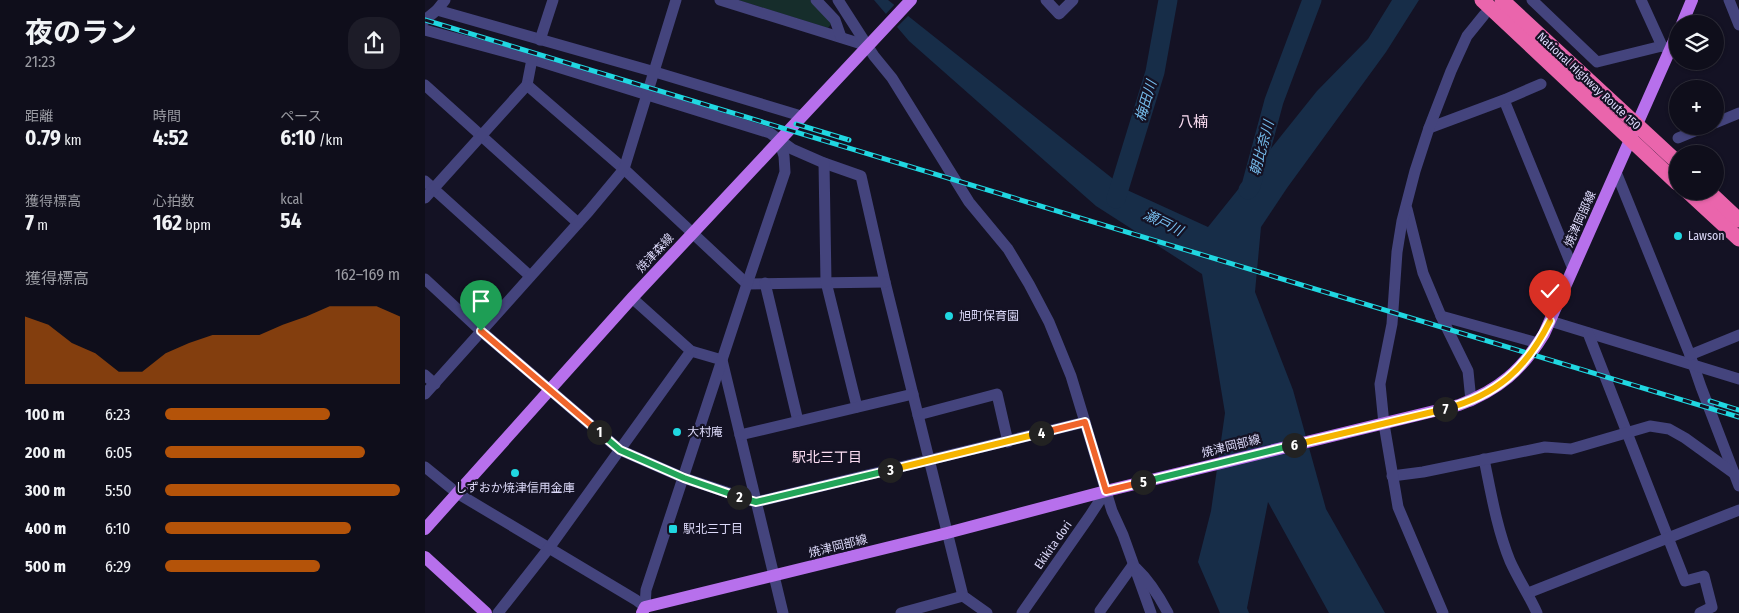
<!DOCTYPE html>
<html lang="ja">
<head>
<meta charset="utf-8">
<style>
	:root { --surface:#0f0e1b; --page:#1d1c28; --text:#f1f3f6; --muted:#9b9ca3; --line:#2f2e3a; --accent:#b45309 }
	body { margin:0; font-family:"Fira Sans Condensed","Noto Sans JP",sans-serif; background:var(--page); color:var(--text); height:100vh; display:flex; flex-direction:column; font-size:19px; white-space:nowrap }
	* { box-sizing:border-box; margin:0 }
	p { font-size:16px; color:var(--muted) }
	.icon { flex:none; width:28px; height:28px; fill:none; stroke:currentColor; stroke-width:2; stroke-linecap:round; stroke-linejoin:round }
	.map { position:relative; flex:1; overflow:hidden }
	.sheet { display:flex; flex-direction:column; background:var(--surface); width:425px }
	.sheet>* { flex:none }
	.controls { position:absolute; left:1244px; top:15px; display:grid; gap:10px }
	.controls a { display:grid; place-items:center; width:55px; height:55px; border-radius:50%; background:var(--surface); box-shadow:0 1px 4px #0004,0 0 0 1px var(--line); font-size:25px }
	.pin { position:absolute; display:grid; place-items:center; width:42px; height:42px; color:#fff; margin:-51px -21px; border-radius:50% 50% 50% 0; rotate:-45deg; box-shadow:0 0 5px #0007 }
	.pin .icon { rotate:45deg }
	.km { position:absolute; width:25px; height:25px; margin:-12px; border-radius:50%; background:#222; color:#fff; font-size:14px; line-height:25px; text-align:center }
	.round { display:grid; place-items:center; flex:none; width:52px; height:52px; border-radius:20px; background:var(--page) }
	.headline { display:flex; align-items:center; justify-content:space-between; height:85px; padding:0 25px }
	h1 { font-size:28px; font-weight:700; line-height:38px }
	.stats { display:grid; grid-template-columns:repeat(3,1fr); gap:8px; height:85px; padding:5px 25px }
	.stats div { display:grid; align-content:center }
	.stats b { font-size:21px; font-weight:700 }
	.stats small { font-size:14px; font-weight:400 }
	.stats p { font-size:14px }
	.chart { height:140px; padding:10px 25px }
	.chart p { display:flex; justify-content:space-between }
	.chart svg { width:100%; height:90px; margin-top:5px; fill:var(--accent); opacity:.7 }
	ul { padding:0 25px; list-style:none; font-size:16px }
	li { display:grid; grid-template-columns:80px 60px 1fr; align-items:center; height:38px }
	li i { height:12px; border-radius:6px; background:var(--accent) }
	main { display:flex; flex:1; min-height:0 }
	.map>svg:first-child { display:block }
	.green { fill:#162d2b }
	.water { fill:#172d48 }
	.pier { fill:#141224 }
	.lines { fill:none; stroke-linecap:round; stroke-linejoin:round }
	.river { stroke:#172d48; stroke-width:19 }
	.minor { stroke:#44447d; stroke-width:11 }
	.major { stroke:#b770ec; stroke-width:12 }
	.highway { stroke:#ea65ac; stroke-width:15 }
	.rail-casing { stroke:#20d7e1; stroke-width:5 }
	.rail { stroke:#141224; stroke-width:3; stroke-dasharray:9; stroke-linecap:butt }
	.split-1-casing { stroke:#fff; stroke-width:10 }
	.split-2-casing { stroke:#fff; stroke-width:10 }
	.split-3-casing { stroke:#fff; stroke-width:10 }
	.split-4-casing { stroke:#fff; stroke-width:10 }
	.split-5-casing { stroke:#fff; stroke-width:10 }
	.split-6-casing { stroke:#fff; stroke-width:10 }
	.split-7-casing { stroke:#fff; stroke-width:10 }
	.split-8-casing { stroke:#fff; stroke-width:10 }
	.split-1 { stroke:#f0652b; stroke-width:6 }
	.split-2 { stroke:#22a559; stroke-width:6 }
	.split-3 { stroke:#22a559; stroke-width:6 }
	.split-4 { stroke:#f5b400; stroke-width:6 }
	.split-5 { stroke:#f0652b; stroke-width:6 }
	.split-6 { stroke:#22a559; stroke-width:6 }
	.split-7 { stroke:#f5b400; stroke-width:6 }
	.split-8 { stroke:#f5b400; stroke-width:6 }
	.poi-dot { fill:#20d7e1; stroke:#141224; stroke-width:2 }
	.labels { text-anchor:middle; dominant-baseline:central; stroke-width:4.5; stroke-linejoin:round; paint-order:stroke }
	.street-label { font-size:12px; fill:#dddafa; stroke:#141224 }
	.poi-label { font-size:12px; fill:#dddafa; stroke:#141224; text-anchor:start }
	.water-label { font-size:14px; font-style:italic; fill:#76bcec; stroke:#141224 }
	.neighbourhood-label { font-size:14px; fill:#fadcf1; stroke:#141224 }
	.quarter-label { font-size:15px; fill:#fadcf1; stroke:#141224 }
</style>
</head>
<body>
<main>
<section class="sheet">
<div class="headline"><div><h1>夜のラン</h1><p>21:23</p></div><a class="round"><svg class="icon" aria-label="share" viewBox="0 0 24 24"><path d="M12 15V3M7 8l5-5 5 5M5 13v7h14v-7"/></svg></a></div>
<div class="stats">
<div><p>距離</p><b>0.79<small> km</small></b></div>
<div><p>時間</p><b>4:52</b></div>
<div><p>ペース</p><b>6:10<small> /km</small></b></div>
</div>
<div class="stats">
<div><p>獲得標高</p><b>7<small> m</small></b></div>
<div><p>心拍数</p><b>162<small> bpm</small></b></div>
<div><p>kcal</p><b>54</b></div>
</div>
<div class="chart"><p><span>獲得標高</span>162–169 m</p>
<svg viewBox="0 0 160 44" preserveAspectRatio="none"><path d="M0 44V11L10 15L20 24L30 29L40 38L50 38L60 29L70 24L80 20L90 20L100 20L110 15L120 11L130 6L140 6L150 6L160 11V44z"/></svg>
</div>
<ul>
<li><b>100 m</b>6:23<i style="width:70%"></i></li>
<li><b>200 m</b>6:05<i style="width:85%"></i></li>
<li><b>300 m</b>5:50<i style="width:100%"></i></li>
<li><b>400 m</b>6:10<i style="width:79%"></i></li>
<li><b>500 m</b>6:29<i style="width:66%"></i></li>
</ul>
</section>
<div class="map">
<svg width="1314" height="613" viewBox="0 0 1314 613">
	<rect width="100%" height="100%" fill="#141224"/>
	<path class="green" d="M 313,0 L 385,0 L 407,23 L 403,28 Z"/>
	<path class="water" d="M 449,0 L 463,0 L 702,190 L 783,227 L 892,91 L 943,39 L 967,0 L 994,0 L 961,52 L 862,188 L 836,227 L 830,292 L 868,390 L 901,509 L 960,613 L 904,613 L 843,502 L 822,608 L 824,613 L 795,613 L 773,562 L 786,511 L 800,413 L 777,274 L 671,206 L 484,41 Z"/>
	<path class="pier" d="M 471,3 L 485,14 L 470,29 L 459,16 Z"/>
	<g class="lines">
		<g class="river">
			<path d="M 823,190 L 826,186 L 849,101 L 887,0"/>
			<path d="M 691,199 L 730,72 L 743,0"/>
		</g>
		<g class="minor">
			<path d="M 295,0 L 443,46"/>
			<path d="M 391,0 L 410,20 L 416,37"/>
			<path d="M 413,0 L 449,56 L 467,78 L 544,202 L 583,249 L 604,284 L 624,322 L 646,376 L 687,511 L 698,535 L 726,613"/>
			<path d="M 621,0 L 634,14 L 648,0"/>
			<path d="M 1107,0 L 1172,62 L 1237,46"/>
			<path d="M 1216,0 L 1237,46 L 1242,48"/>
			<path d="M 1304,0 L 1314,25"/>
			<path d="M 12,10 L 230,72 L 376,116"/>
			<path d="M 0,20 L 12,10 L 20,0"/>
			<path d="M 0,30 L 107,59 L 345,133 L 367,149 L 399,163 L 436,176 L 460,282 L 538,596 L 562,613"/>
			<path d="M 115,40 L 128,0"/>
			<path d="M 107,59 L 102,85 L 199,169 L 322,284 L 460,282"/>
			<path d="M 0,85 L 153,223"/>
			<path d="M 1079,100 L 1148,269"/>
			<path d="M 1290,123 L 1314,113"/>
			<path d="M 1004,128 L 1079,100 L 1116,84"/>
			<path d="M 1253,138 L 1282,126"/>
			<path d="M 399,163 L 401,282 L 432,407"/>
			<path d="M 1191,172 L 1265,355 L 1276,387 L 1314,486"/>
			<path d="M 0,181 L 105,276"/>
			<path d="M 0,198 L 102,85"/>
			<path d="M 982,209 L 998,273 L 1016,316"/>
			<path d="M 0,279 L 56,331 L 195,450 L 259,478 L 331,502 L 660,422"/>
			<path d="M 340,283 L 373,421"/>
			<path d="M 207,298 L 266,351 L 297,360 L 358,613"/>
			<path d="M 1125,321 L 1314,379"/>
			<path d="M 1163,333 L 1260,581 L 1279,576 L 1287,607 L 1275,613"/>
			<path d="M 1265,355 L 1314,335"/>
			<path d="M 0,375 L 10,384"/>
			<path d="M 0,394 L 164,211 L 199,169 L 251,0"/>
			<path d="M 1046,401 L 1043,371 L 1016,316 L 1113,343"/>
			<path d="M 493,415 L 572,394 L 583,442"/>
			<path d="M 315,435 L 488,394"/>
			<path d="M 1059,459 C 1066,493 1072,529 1085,561 C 1093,579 1104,595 1112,613"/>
			<path d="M 0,467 L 32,493 L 211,600 L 220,607"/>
			<path d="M 967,476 L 998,472 L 1120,447 L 1146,449 L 1225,426 L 1244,429 L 1260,438 L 1314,477"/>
			<path d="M 711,568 C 725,581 734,596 743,613"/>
			<path d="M 1103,593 L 1314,510"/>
			<path d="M 220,607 L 221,590 L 322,284 L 360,172 L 359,156 L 354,140"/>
			<path d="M 675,611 L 708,565"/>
			<path d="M 73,613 L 124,548 L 266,351"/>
			<path d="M 476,613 L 538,596"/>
			<path d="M 597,613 L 664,517 L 681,491"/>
			<path d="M 1018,613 L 973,507 L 959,424 L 955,384 L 967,324 L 972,252 L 977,221 L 990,171 L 1004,128 L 1026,71 L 1042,36 L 1059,15"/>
		</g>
		<g class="major">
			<path d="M 1257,24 L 1267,0"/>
			<path d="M 0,529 L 207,298 L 486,0"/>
			<path d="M 0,557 L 61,613"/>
			<path d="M 217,613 L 220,607 L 522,533 L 681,491 L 1034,405 C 1074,390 1097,370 1119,334 L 1252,34"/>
		</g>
		<g class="highway">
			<path d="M 1057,0 L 1252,183"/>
			<path d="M 1077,0 L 1252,162"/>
			<path d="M 1262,191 L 1314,239"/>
			<path d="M 1283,191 L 1314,220"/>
		</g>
		<defs>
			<g id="rail">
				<path d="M 0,20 L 1314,417"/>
				<path d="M 371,124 L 424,140"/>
				<path d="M 1285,401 L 1314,410"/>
			</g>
		</defs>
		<use href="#rail" class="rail-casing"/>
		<use href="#rail" class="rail"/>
	</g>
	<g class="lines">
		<defs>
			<path id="split-1" d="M 56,331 L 174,432"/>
			<path id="split-2" d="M 174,432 L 195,450 L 259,478 L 314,497"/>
			<path id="split-3" d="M 314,497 L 331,502 L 465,470"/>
			<path id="split-4" d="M 465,470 L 616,433"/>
			<path id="split-5" d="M 616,433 L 660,422 L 681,491 L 718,482"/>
			<path id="split-6" d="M 718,482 L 869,445"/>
			<path id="split-7" d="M 869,445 L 1020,409"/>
			<path id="split-8" d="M 1020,409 C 1072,395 1101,369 1125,321"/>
		</defs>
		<use href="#split-1" class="split-1-casing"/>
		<use href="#split-2" class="split-2-casing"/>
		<use href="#split-3" class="split-3-casing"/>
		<use href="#split-4" class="split-4-casing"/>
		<use href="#split-5" class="split-5-casing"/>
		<use href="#split-6" class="split-6-casing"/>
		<use href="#split-7" class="split-7-casing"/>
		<use href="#split-8" class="split-8-casing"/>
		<use href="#split-1" class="split-1"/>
		<use href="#split-2" class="split-2"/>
		<use href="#split-3" class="split-3"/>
		<use href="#split-4" class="split-4"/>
		<use href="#split-5" class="split-5"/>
		<use href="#split-6" class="split-6"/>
		<use href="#split-7" class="split-7"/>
		<use href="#split-8" class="split-8"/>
	</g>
	<g class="poi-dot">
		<circle cx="1253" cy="236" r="5"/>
		<circle cx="524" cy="316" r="5"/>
		<circle cx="252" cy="432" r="5"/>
		<circle cx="90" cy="473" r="5"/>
		<rect x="243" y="524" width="10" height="10" rx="2.5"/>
	</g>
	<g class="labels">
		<g class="street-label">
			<text transform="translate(1164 81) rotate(43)">National Highway Route 150</text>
			<text transform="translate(1155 219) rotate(-66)">焼津岡部線</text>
			<text transform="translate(230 253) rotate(-47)">焼津森線</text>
			<text transform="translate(806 446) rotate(-14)">焼津岡部線</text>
			<text transform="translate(628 545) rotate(-55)">Ekikita dori</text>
			<text transform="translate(413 546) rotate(-14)">焼津岡部線</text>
		</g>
		<g class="poi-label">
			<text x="1263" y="236">Lawson</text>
			<text x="534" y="316">旭町保育園</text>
			<text x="262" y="432">大村庵</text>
			<text x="90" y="488" text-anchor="middle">しずおか焼津信用金庫</text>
			<text x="258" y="529">駅北三丁目</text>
		</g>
		<g class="water-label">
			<text transform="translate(721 101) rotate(-73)">梅田川</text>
			<text transform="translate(837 148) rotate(-75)">朝比奈川</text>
			<text transform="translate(738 223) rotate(26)">瀬戸川</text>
		</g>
		<g class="neighbourhood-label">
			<text x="402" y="457">駅北三丁目</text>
		</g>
		<g class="quarter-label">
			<text x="768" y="122">八楠</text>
		</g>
	</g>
</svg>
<div class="controls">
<a><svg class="icon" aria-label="layers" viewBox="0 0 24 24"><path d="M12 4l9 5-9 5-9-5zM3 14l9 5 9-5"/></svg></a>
<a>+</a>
<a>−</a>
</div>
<div class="pin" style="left:56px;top:331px;background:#1e9e55"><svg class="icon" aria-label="arrive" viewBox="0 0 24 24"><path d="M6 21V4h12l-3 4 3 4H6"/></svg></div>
<div class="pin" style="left:1125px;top:321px;background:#d93025"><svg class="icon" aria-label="check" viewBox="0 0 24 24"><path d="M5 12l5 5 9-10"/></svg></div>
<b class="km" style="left:174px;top:432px">1</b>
<b class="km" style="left:314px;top:497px">2</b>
<b class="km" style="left:465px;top:470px">3</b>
<b class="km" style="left:616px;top:433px">4</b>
<b class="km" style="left:718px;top:482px">5</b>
<b class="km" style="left:869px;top:445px">6</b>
<b class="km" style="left:1020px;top:409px">7</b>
</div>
</main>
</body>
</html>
